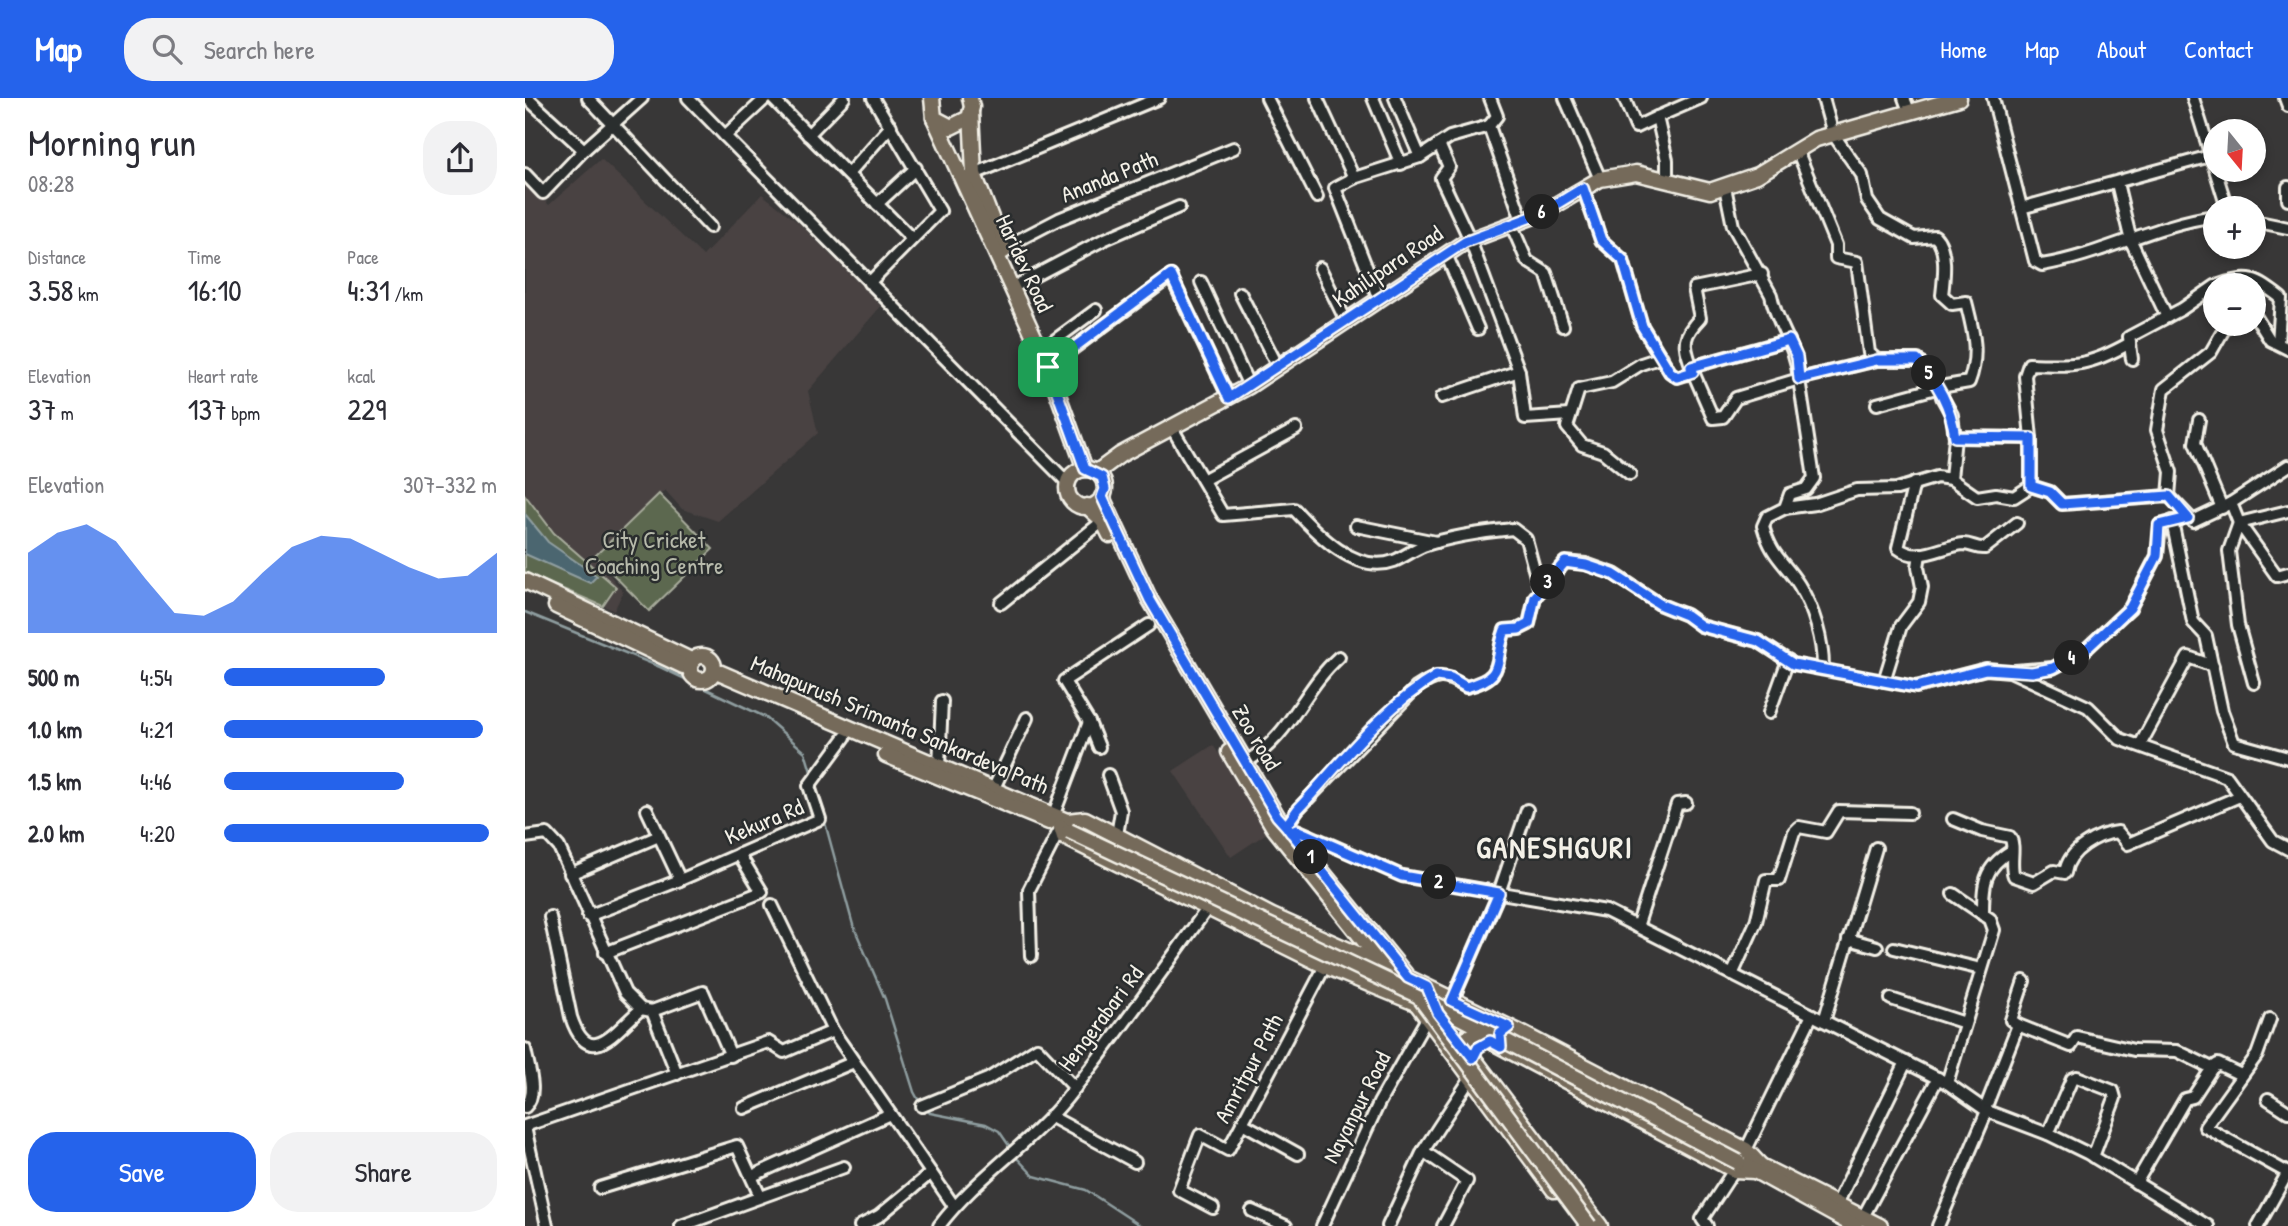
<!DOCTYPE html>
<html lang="en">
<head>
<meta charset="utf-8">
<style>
	:root { --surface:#fff; --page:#f2f2f3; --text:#2b2b33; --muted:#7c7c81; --accent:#2563eb }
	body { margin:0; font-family:"Patrick Hand",sans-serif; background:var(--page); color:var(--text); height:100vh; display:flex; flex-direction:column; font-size:26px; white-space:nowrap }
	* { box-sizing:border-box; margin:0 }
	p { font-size:23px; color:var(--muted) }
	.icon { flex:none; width:38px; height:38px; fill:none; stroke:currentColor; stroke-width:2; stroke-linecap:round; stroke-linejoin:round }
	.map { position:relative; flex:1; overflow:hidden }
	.sheet { display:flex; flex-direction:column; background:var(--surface); width:525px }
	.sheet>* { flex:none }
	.needle { width:46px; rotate:162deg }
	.buttons { position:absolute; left:1678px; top:21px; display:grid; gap:14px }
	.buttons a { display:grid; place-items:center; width:63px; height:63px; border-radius:50%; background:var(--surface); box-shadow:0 4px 10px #0003; font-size:35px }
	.pin { position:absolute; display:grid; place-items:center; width:60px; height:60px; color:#fff; margin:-30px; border-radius:14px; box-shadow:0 4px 10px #0006 }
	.km { position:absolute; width:35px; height:35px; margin:-18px; border-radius:50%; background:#222; color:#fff; font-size:19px; line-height:35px; text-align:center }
	.round { display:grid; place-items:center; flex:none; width:74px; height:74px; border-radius:28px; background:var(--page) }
	.headline { display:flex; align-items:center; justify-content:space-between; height:119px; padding:0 28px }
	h1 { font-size:38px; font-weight:600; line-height:52px }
	.metrics { display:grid; grid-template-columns:repeat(3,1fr); gap:10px; height:119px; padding:7px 28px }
	.metrics div { display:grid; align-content:center }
	.metrics b { font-size:30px; font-weight:600 }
	.metrics small { font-size:19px; font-weight:400 }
	.metrics p { font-size:19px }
	.chart { height:196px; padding:14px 28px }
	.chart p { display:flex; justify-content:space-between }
	.chart svg { width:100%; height:126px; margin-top:7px; fill:var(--accent); opacity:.7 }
	.action { display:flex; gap:14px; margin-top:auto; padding:14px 28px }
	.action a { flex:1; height:80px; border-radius:28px; background:var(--accent); color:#fff; font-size:28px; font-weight:600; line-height:80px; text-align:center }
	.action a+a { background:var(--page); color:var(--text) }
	ul { padding:0 28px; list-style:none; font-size:23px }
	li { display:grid; grid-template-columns:112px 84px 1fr; align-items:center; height:52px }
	li i { height:18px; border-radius:9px; background:var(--accent) }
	header { display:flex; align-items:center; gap:42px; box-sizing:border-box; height:98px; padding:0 35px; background:var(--accent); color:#fff }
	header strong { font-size:33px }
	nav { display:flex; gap:38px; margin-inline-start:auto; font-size:24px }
	.search { width:490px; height:63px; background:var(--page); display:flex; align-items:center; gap:18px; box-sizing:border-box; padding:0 24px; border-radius:28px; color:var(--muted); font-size:26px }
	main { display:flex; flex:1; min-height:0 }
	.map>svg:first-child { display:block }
	.built { fill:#494242 }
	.green { fill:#5c674f; stroke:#a8ac9c; stroke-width:2 }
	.water { fill:#4c6670; stroke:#8f9ea0; stroke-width:2 }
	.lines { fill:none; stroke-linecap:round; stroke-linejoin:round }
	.stream { stroke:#8f9ea0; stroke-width:2.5 }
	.minor-casing { stroke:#f4f1e8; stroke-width:16 }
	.major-casing { stroke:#f4f1e8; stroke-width:19 }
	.minor { stroke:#2a2d2e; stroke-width:10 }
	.major { stroke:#746a5a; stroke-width:14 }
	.major-bridge-casing { stroke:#f4f1e8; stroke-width:19; stroke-linecap:butt }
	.major-bridge { stroke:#746a5a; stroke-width:14 }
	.route-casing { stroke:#fff; stroke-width:14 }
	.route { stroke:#2563eb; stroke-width:9 }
	.labels { text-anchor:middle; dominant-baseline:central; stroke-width:5; stroke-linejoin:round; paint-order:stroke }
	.street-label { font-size:23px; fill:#f4f1e8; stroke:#2a2d2e }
	.park-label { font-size:23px; fill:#b7baab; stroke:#2a2d2e }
	.district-label { font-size:30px; font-weight:bold; letter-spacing:2px; fill:#f4f1e8; stroke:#2a2d2e }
</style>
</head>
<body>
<header>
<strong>Map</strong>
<div class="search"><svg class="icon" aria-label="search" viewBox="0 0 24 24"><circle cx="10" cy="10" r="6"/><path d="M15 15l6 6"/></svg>Search here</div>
<nav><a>Home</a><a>Map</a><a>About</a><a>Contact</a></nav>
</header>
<main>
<section class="sheet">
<div class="headline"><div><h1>Morning run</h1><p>08:28</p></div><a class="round"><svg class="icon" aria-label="share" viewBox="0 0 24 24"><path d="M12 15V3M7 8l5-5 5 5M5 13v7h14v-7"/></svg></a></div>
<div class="metrics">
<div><p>Distance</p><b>3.58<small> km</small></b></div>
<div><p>Time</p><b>16:10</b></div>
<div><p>Pace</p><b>4:31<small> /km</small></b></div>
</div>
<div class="metrics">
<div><p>Elevation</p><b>37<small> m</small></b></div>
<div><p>Heart rate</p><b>137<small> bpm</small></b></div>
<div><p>kcal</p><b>229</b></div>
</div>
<div class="chart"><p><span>Elevation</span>307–332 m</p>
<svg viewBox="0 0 160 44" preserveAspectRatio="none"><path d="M0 44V16L10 9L20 6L30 12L40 25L50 37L60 38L70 33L80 23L90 14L100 10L110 11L120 16L130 21L140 25L150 24L160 16V44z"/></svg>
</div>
<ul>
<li><b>500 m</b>4:54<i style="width:59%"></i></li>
<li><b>1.0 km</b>4:21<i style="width:95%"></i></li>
<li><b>1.5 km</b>4:46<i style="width:66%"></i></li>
<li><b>2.0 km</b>4:20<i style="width:97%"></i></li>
</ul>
<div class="action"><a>Save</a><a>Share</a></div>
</section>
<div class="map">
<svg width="1763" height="1128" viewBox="0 0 1763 1128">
	<rect width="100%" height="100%" fill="#383737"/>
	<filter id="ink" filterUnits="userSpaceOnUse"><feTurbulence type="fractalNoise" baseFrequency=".0143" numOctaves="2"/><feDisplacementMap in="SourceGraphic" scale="14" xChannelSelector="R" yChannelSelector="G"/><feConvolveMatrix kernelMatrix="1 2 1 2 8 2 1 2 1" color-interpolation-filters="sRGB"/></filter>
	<g filter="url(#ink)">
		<g class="built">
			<path d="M 76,61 L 178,158 L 237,96 L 275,126 L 356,208 L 283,293 L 293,335 L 193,423 L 157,411 L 140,392 L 70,458 L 98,494 L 89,513 L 0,468 L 0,83 L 24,107 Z"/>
			<path d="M 688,647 L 745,733 L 706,759 L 648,673 Z"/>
		</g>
		<g class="green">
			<path d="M 134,396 L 188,451 L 124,513 L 70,458 Z"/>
			<path d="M 0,397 L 29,435 L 91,489 L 78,508 L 0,475 Z"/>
		</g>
		<path class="water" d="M 0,416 L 23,444 L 72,478 L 65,485 L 0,456 Z"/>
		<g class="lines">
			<g class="stream">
				<path d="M 0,514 L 135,569 L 240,619 L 280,654 L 287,677"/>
				<path d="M 299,721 L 328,827 L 360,901 L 389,994 L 395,1005"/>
				<path d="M 400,1010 L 405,1015 L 461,1026 L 474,1033 L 487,1052"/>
				<path d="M 490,1058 L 509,1078 L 561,1092 L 616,1128"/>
			</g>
			<defs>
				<g id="minor">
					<path d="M 2,0 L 59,52"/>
					<path d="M 63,0 L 185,129"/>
					<path d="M 163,0 L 200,38 L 241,0"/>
					<path d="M 247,0 L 387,141"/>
					<path d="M 742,0 L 792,99"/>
					<path d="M 792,0 L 829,80 L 895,59 L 870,0"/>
					<path d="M 848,0 L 876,66"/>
					<path d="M 965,0 L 972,18 L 964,28 L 997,122"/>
					<path d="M 1040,0 L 1075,81"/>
					<path d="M 1099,0 L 1111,29 L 1132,19 L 1142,62 L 1142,83"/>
					<path d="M 1298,0 L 1308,36 L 1337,77 L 1342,102 L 1355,121 L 1389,140 L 1410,138 C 1423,151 1419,180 1417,197 L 1427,206 L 1441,204 C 1448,232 1455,255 1444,284 L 1415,289 L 1417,299 L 1427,317 L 1430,339 L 1506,340 L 1506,388 L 1525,394 L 1537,406 L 1644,398 L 1668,423 L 1706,405"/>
					<path d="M 1379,0 L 1384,13"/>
					<path d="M 1468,0 L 1510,163 L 1517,167 C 1577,157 1631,126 1690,118"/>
					<path d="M 1668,0 L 1702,110"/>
					<path d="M 1760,0 L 1763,8"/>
					<path d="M 1132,19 L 1176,0"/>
					<path d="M 283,37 L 319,0"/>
					<path d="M 200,38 L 543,385"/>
					<path d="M 914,46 L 924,69 L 916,80 L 945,142 L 994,273"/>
					<path d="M 1272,52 L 1311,147 L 1311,160 L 1332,164 L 1344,255 L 1352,262 L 1393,262 L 1415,289 L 1352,306"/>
					<path d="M 895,59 L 925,39 L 964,28"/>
					<path d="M 0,76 L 18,95 L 59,52 L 117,0"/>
					<path d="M 323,76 L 366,28"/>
					<path d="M 449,76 L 634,0"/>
					<path d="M 829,80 L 810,90 L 854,201"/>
					<path d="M 1592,85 L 1606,143 L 1642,219"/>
					<path d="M 1763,89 L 1763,102"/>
					<path d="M 1058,90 L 1076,142 L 1098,162 L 1117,228 L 1145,274 L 1152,279 L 1168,274 L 1188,320 L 1198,319 L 1211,300 L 1274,281 C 1271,245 1252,229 1246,197 L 1208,128 L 1200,89"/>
					<path d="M 352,106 L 391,70"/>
					<path d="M 1496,110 L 1685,58"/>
					<path d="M 1729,123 L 1763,130"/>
					<path d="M 986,126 L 1002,163 L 1021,175 L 1038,228"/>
					<path d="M 478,150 L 534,121 L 709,50"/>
					<path d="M 921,156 L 953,231"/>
					<path d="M 795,170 L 821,223"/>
					<path d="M 676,184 L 724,288"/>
					<path d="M 344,185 L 415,113 L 348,0"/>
					<path d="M 494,186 L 578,142 L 654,109"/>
					<path d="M 1694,187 C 1725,177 1731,181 1756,200 L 1753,245"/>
					<path d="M 715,195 L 753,269"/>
					<path d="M 1729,216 L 1745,242 L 1763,251"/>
					<path d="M 522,248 L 571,212"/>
					<path d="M 1607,261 L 1604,239 L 1657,211 L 1690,188"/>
					<path d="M 523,269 L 646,178 L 704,300"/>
					<path d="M 1166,269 L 1264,242"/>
					<path d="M 1168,274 C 1160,247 1154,242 1175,220 L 1169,190 L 1237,176"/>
					<path d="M 917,299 L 994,273 L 1000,320 L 1045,317"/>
					<path d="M 1674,322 L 1670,345 L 1697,410"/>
					<path d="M 647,330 L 698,417 L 769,411 C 792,436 831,477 869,463 C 879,459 888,452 898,448 C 927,438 957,434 988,431 L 1001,441 L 1015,493"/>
					<path d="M 1506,340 L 1500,278 L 1504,266 C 1551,268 1564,268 1605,245"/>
					<path d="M 1763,368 L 1706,405 L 1714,425 L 1763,413"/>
					<path d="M 1105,376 L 1078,354 L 1057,347 L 1042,329 L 1054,291 L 1087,284 L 1116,266 L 1137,259"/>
					<path d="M 1426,381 L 1452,399 L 1471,396 L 1489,399 L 1506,388"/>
					<path d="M 678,382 L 771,331"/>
					<path d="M 1389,385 L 1373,450 C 1393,466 1417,448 1438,446 C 1447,446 1451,451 1460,450 L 1492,425"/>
					<path d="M 1644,398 L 1646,374 L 1632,332 L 1639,291 L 1686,254 L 1702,226"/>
					<path d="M 1260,410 L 1290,406 L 1332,392 L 1372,391 L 1412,379 L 1426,381 L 1430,339"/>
					<path d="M 1647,423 L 1668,524 L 1681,538 L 1697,613 L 1709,645 L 1763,660"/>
					<path d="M 831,428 L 911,444"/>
					<path d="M 476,505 L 578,423"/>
					<path d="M 1298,570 C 1298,542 1289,511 1274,487 C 1259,463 1247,460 1238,428 L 1242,419 L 1260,410 L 1265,396 L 1281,391 L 1289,380 L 1274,281 L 1352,262"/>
					<path d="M 1490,573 L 1528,570 L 1558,554 L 1605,510 L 1632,458 L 1635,427 L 1654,422"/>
					<path d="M 1359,583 L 1376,528 L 1394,504 L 1397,489 L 1393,469 L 1395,456"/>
					<path d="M 1729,585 L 1713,527 L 1704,453 L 1714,425 L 1752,478 L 1763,475"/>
					<path d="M 1244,615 L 1263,562"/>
					<path d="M 1615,647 L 1663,559 L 1688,568"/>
					<path d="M 574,649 L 564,624 L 539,583 L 624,527"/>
					<path d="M 721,664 C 767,637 777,592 814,559"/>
					<path d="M 414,668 L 417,603"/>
					<path d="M 583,677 L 596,713 L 592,737"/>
					<path d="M 469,690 L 502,620"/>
					<path d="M 529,716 L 564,624"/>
					<path d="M 1428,721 L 1457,733 L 1485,739 C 1491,749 1484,766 1489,778 L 1509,785 L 1529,773 L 1540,775 C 1543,752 1572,736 1593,734 L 1603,746 L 1715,698"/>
					<path d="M 761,728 L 773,711 L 891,590 C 913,576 918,575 941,589 C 982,579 968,565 980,532 L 994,531 L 1004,526 L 1010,499 L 1040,464 L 1061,466 L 1089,476 L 1136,507 L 1161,517 L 1176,528 L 1233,543 L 1268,566 L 1391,589 L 1461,571 L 1485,573 L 1563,609 L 1595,641 L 1702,679 L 1748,743 L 1763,751"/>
					<path d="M 766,735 L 772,732 L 877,778 L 1081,813 L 1422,985 L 1462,1013 L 1523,1036 L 1562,1055 L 1683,1128"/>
					<path d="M 0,739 L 22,736 L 34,749 L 100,895 L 116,911 L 127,913 L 178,894 L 206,958"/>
					<path d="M 45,776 L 134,738"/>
					<path d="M 155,782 L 295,721 L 284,688 L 320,639"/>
					<path d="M 247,807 L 308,933 L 429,1108"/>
					<path d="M 1458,817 C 1458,786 1458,770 1486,753"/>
					<path d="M 63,818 L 155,782 L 122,712"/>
					<path d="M 25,819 L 46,919 C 64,973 89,934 116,911"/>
					<path d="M 1112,829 L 1152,706 L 1161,705"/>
					<path d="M 1323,841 L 1352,849"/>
					<path d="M 1369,850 L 1456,871"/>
					<path d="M 80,855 L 237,794 L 214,756"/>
					<path d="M 506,858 L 504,792 L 536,729"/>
					<path d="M 1207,877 L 1231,824 L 1241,782 L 1254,782 L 1269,734 L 1274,729 L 1301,734 L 1314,713 L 1385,715"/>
					<path d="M 1366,901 L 1440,925"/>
					<path d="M 927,903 L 974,795 L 1002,712"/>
					<path d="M 127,913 L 152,976"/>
					<path d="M 1745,921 L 1732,957 L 1680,1029 L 1763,1075"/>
					<path d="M 1299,923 L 1351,750"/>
					<path d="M 1493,927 L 1486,922 L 1499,883"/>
					<path d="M 0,951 C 3,969 14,996 0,1009"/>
					<path d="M 1422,985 L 1469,832 L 1465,821 L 1428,796"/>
					<path d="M 1743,1001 L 1763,1014"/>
					<path d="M 397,1008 L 463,981 L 512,950 L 550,990"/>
					<path d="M 219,1010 L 329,964"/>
					<path d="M 1460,1011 L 1493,927 L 1546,948 L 1552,939 L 1609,952 L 1652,953 L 1687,970 L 1693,966 L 1716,977"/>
					<path d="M 525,1018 L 610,1064"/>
					<path d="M 717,1025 L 773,1056"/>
					<path d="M 0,1028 L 243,944 L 259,954 L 308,933"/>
					<path d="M 0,1029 L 22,1128"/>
					<path d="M 1523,1036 L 1547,981 L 1552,979 L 1588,993 L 1590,1000 L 1568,1059"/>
					<path d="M 1221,1052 L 1287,917"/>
					<path d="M 227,1078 L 365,1016"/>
					<path d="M 1611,1085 L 1660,1001 L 1668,999 L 1687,970"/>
					<path d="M 75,1090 L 212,1048 L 235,1098"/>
					<path d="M 1312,1106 L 1381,964"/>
					<path d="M 688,1110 L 654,1092 L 675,1037 L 703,1052 L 800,868"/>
					<path d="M 727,1113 L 761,1128"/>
					<path d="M 1338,1119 L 1413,980"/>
					<path d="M 156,1128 L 319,1069"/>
					<path d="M 335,1128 L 354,1118 L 406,1075"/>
					<path d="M 414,1128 C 450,1080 504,1047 542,1000 C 591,939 636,874 682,811"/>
					<path d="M 797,1128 L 854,1005 L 905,915"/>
					<path d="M 863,1128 L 898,1053"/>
					<path d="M 918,1128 L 942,1083 L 898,1053 L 945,981"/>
					<path d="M 1182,1128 L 1177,1121 L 1209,1072"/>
					<path d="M 1413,1128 L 1462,1013"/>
					<path d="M 1733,1128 L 1762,1076"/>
				</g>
				<g id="major">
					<path d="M 407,0 L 409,20 L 426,29 L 444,20 L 447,9 L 445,0"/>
					<path d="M 446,13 L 449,76 L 479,153"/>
					<path d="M 409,20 L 523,269 L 560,371"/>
					<circle cx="561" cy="390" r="19"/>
					<path d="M 572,374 L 595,357 L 724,288 L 940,144 L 1017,115 L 1075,81 L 1111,75 L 1185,93 L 1232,77 L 1291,41 L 1434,0"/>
					<path d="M 577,399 L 625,502 L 752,718 L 880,876"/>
					<path d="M 562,408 L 578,423 L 585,437"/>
					<path d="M 0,483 L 168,563"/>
					<path d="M 31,508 L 158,568"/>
					<circle cx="177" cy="570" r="12"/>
					<path d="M 189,572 L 551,727"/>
					<path d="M 704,654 L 749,730 L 856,864"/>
					<path d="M 361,657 L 524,724"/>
					<path d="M 543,723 L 560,721 L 747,818 L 859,868 L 992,933 L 1221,1052 L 1235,1067"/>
					<path d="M 536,729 L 539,739 L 800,868 L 905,911"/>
					<path d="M 892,906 L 1029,1092"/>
					<path d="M 945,932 L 1209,1072 L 1230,1073"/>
					<path d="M 940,949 L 1075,1128"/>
					<path d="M 1228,1064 L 1355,1128"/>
					<path d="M 1221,1068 L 1330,1128"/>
				</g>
			</defs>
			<use href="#minor" class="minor-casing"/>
			<use href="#major" class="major-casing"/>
			<use href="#minor" class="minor"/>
			<use href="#major" class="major"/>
			<defs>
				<g id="major-bridge">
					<path d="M 544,733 L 894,898 L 1213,1064"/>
					<path d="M 896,901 L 1064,1128"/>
					<path d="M 939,960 C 934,942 945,935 962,933"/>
				</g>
			</defs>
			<use href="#major-bridge" class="major-bridge-casing"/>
			<use href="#major-bridge" class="major-bridge"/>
		</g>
	</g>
	<g class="lines" filter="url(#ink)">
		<defs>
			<path id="route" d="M 523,269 L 560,371 L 577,379 L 580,391 L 577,399 L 625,502 L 752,718 L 761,728 L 883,880 L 902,889 L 913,915 L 948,960 L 953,950 L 965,943 L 976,949 L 975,936 L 984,929 L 927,903 L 974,795 L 877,778 L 771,732 L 766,735 L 761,728 L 773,711 C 816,665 857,610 911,578 L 926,580 L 941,589 C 982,579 968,565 980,532 L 994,531 L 1004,526 L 1010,499 L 1040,464 L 1061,467 L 1088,476 L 1136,507 L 1161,517 L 1176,528 L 1233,543 L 1268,566 L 1391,589 L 1461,571 L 1507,574 L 1528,570 L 1558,554 L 1605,510 L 1632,458 L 1634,427 L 1663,420 L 1644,398 L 1537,406 L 1525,394 L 1506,388 L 1506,340 L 1430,339 C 1426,308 1413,285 1392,262 L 1352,262 L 1274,281 L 1272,259 L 1264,242 L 1166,269 L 1168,274 L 1152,279 L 1145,274 L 1117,228 L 1098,162 L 1076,142 L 1058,90 L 1017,115 L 940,144 L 704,300 L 646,177 L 523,269"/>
		</defs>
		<use href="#route" class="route-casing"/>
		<use href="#route" class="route"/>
	</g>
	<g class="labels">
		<g class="street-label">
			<text transform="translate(584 78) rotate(-22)">Ananda Path</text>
			<text transform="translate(500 165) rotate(65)">Haridev Road</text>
			<text transform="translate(862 168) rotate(-34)">Kahilipara Road</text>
			<text transform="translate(375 626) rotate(23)">Mahapurush Srimanta Sankardeva Path</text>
			<text transform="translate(732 639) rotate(59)">Zoo road</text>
			<text transform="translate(239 723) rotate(-23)">Kekura Rd</text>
			<text transform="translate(575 920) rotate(-53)">Hengerabari Rd</text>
			<text transform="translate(723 970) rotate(-62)">Amritpur Path</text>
			<text transform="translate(831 1009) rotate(-63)">Nayanpur Road</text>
		</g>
		<g class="park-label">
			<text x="129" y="441">City Cricket<tspan x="129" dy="26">Coaching Centre</tspan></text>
		</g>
		<g class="district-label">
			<text x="1030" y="749">GANESHGURI</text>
		</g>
	</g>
</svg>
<div class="buttons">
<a><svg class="needle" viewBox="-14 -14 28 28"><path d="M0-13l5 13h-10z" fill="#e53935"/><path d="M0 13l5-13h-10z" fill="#7c7c81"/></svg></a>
<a>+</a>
<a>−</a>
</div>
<div class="pin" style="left:523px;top:269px;background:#1e9e55"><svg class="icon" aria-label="arrive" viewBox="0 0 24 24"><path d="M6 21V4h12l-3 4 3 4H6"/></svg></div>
<b class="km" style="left:786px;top:759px">1</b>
<b class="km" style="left:914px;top:784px">2</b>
<b class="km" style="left:1023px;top:484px">3</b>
<b class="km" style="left:1547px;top:560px">4</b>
<b class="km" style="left:1404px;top:275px">5</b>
<b class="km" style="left:1017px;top:114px">6</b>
</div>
</main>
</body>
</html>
